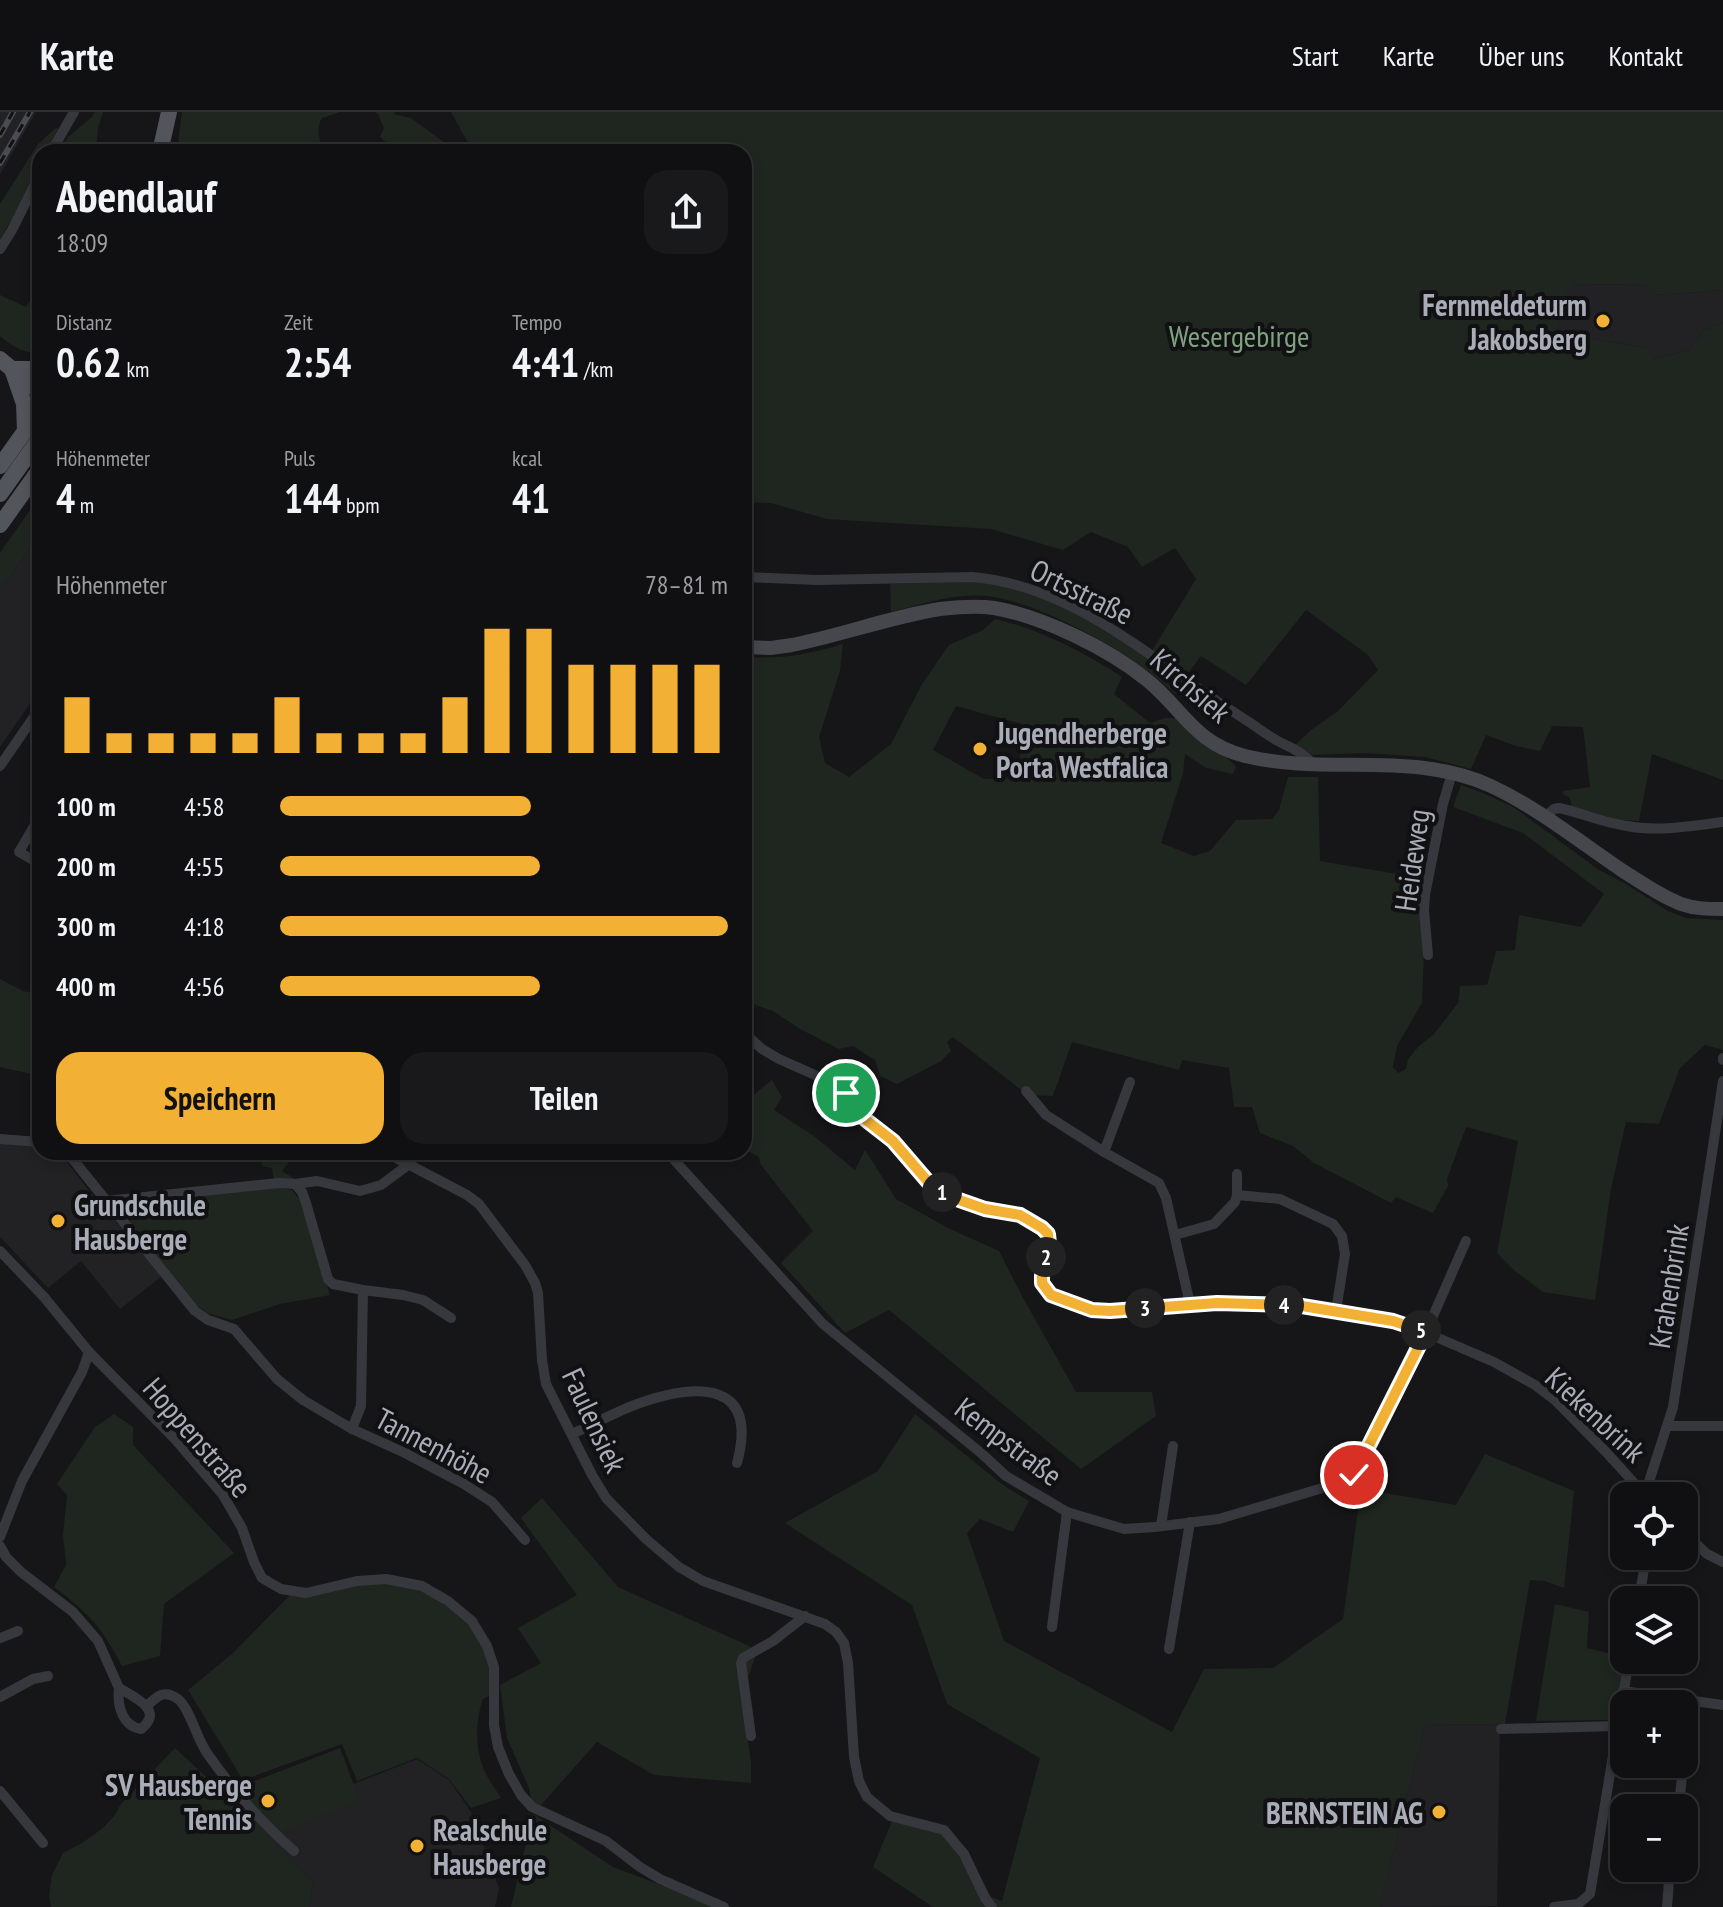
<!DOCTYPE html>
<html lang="de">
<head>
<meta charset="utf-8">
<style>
	:root { --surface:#101012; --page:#19191b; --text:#f1f3f6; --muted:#9c9d9f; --line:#303032; --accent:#f2b134 }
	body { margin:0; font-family:"PT Sans Narrow",sans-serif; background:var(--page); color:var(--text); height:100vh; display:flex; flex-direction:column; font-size:30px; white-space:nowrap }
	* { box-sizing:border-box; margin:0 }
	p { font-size:26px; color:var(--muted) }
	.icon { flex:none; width:44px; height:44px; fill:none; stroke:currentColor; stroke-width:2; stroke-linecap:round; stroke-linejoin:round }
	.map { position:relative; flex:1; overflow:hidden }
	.sheet { position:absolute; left:32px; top:32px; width:720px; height:1016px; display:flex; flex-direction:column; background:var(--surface); border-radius:24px; box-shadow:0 4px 12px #0003,0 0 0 2px var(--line) }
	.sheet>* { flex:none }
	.buttons { position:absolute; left:1610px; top:1370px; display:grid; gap:16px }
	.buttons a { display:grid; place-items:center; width:88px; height:88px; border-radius:16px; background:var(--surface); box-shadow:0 4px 12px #0003,0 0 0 2px var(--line); font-size:40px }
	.pin { position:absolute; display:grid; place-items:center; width:68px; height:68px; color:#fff; margin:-34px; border:4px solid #fff; border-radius:50%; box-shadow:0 2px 8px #0007 }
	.km { position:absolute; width:40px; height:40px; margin:-20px; border-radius:50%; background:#222; color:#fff; font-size:22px; line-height:40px; text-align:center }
	.round { display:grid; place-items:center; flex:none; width:84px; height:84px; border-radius:24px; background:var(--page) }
	.head { display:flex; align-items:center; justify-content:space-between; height:136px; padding:0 24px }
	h1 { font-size:44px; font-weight:600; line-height:60px }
	.figures { display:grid; grid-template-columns:repeat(3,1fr); gap:12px; height:136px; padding:8px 24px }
	.figures div { display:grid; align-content:center }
	.figures b { font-size:40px; font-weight:600 }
	.figures small { font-size:22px; font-weight:400 }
	.figures p { font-size:22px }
	.chart { height:224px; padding:16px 24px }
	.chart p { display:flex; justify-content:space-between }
	.chart svg { width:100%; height:144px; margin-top:8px; stroke:var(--accent); stroke-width:6 }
	.action { display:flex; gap:16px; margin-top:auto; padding:16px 24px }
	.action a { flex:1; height:92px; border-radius:24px; background:var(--accent); color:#111; font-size:32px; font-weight:600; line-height:92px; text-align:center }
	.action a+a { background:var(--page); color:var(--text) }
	ul { padding:0 24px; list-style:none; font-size:26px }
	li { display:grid; grid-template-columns:128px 96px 1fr; align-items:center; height:60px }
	li i { height:20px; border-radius:10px; background:var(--accent) }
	header { display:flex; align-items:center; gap:48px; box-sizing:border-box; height:112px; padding:0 40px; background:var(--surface); border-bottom:2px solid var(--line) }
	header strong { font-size:38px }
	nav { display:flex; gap:44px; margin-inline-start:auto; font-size:28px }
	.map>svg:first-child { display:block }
	.built { fill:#222225 }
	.green { fill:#1e261f; fill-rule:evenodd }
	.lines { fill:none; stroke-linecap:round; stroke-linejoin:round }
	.stream { stroke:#2c353c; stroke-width:3 }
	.street { stroke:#37383d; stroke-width:10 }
	.secondary { stroke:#45474d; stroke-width:14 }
	.primary { stroke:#53555c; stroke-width:16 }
	.rail-casing { stroke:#4a4c52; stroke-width:6 }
	.rail { stroke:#111113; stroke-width:3; stroke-dasharray:9; stroke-linecap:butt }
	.route-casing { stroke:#fff; stroke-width:16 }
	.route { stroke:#f2b134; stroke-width:10 }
	.poi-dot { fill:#f2b134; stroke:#111113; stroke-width:3 }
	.labels { text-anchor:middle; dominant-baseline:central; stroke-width:8; stroke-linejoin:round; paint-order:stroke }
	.poi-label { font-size:30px; font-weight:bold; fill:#a8adb8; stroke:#111113; text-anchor:end }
	.park-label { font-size:30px; fill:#7fa381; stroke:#111113 }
	.street-label { font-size:30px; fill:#a8adb8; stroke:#111113 }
</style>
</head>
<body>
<header>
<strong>Karte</strong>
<nav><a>Start</a><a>Karte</a><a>Über uns</a><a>Kontakt</a></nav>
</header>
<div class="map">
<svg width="1723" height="1795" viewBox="0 0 1723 1795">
	<rect width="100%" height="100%" fill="#161618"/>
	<g class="built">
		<path d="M 0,0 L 36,0 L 0,62 Z"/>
		<path d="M 1571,172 L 1653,173 L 1655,183 L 1723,178 L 1723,211 L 1704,218 L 1690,238 L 1654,247 L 1646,236 L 1557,221 L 1559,208 L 1554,203 L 1555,195 L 1561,183 Z"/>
		<path d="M 40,422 L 40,577 L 0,635 L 0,478 Z"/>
		<path d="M 0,1030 L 40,1035 L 40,1040 L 58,1040 L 61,1042 L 86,1075 L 162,1164 L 120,1197 L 81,1149 L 48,1176 L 0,1125 Z"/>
		<path d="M 1500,1612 L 1497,1794 L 1380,1795 L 1425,1613 Z"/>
		<path d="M 417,1647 L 449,1668 L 471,1700 L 499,1776 L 495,1795 L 309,1795 L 313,1771 L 268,1725 L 359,1689 L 353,1672 Z"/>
	</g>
	<g class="green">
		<path d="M 95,0 L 103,0 L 98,16 L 96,40 L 60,40 L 68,25 L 92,5 Z"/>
		<path d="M 182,0 L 340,0 L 322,6 C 315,18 320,28 324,40 L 177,40 Z"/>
		<path d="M 375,0 L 395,0 L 393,2 L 411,6 L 457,40 L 397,40 L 380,25 L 384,16 L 378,2 Z"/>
		<path d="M 451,0 L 1723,0 L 1723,178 L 1655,183 L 1652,173 L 1573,172 L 1572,176 L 1564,182 L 1566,187 L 1559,195 L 1555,196 L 1554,203 L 1559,208 L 1557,221 L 1646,236 L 1654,247 L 1690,238 L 1704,218 L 1723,211 L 1723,668 L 1652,642 L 1639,709 L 1620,708 L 1572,696 L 1570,686 L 1563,682 L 1563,679 L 1590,675 L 1583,615 L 1552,614 L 1540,639 L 1516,634 L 1486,623 L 1471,657 L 1425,645 L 1363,641 L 1313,643 L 1294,634 L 1311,618 L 1337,600 L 1378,558 L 1368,543 L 1306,498 L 1246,573 L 1201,544 L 1186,564 L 1152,539 L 1196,467 L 1175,436 L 1142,455 L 1128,435 L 1091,420 L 1063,438 L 991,417 L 827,407 L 771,391 L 744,390 L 744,40 L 481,40 L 467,29 Z"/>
		<path d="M 56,16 L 58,17 L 45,40 L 40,40 C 40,61 12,107 0,127 L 0,92 L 38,32 Z"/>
		<path d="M 40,174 L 40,241 C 23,241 13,235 0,224 L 0,183 L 26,195 Z"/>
		<path d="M 40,384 L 40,422 L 0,478 L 0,441 Z"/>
		<path d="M 969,469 L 1007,473 L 1061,492 L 1112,519 L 1183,568 L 1175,582 C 1142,550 1104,529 1063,509 C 1039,498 1013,487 987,484 C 955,481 922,492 891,500 L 890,472 Z"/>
		<path d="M 995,507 C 1040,517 1083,540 1122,565 L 1114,582 L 1150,611 L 1165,606 L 1176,606 C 1185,616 1193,626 1204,633 C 1215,641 1229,644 1236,655 L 1233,662 L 1206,656 L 1185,642 L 1183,662 L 1161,731 L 1194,744 L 1210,739 L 1236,708 L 1272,707 L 1279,698 L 1288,665 L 1318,665 L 1320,749 L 1427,767 L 1422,891 L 1397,934 L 1393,955 L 1398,961 L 1406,957 L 1408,947 L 1419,934 L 1434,922 L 1458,891 L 1460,874 L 1487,873 L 1496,839 L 1515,838 L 1519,803 L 1581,815 L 1604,782 L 1523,721 L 1453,695 L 1461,673 L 1483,681 L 1515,696 L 1599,758 L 1626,772 L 1668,799 L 1686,806 L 1723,808 L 1723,938 L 1705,933 L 1680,956 L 1659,1012 L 1626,1010 L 1611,1077 L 1595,1188 L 1543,1180 L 1515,1159 L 1497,1141 L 1518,1029 L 1466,1015 L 1447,1067 L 1448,1074 L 1433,1101 L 1396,1085 L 1391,1091 L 1314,1051 L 1293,1034 L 1260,1021 L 1252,995 L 1234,995 L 1229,956 L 1182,948 L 1179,958 L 1072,930 L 1053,984 L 1028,983 L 953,925 L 947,930 L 951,939 L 941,949 L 897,972 L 880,964 L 875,948 L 853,934 L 839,937 L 800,917 L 773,899 L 744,889 L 744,545 C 782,547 806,543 843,532 L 840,559 L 819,625 L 825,651 L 849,665 L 891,632 L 922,572 L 949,533 L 983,518 ZM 956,594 L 1022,612 L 1019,666 L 984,667 L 933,638 Z"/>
		<path d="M 0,867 L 23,879 L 32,881 L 34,885 L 40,888 L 40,964 L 0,955 Z"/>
		<path d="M 772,968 L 782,985 L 774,998 L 814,1024 L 855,1058 L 865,1038 L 896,1087 L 950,1117 L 999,1139 L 1022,1184 L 1076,1280 L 1152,1280 L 1156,1304 L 1081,1357 L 889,1198 L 845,1221 L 781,1151 L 813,1119 L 761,1053 L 759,1045 L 744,1037 L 744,977 L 752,984 Z"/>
		<path d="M 218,1040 L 297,1040 L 282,1059 L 295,1067 L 274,1069 L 272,1056 L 262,1054 L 261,1047 Z"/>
		<path d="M 276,1075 L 292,1078 L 303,1092 L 330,1183 L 280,1192 L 232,1208 L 207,1201 L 194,1191 L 114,1093 Z"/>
		<path d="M 114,1302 L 133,1315 L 133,1333 L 234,1441 L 164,1492 L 160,1544 L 122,1554 C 103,1517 89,1501 54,1475 L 66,1453 L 63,1423 L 67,1383 L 57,1372 L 95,1315 Z"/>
		<path d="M 915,1302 L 1003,1373 L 1029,1389 L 1013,1420 L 980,1407 L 967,1421 L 1004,1529 L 1172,1620 L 1204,1557 L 1273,1556 L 1343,1507 L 1361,1377 L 1456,1393 L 1485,1342 L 1574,1379 L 1564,1476 L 1544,1469 L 1530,1468 L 1505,1612 L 1425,1613 L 1380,1795 L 933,1795 L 873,1755 L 892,1709 L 939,1719 L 980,1764 L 991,1785 L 1002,1789 L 1040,1646 L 947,1592 L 912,1493 L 785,1411 L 878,1359 Z"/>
		<path d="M 542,1386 L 618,1475 L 758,1538 L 742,1581 L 751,1651 L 751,1671 L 654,1663 L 597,1630 L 533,1702 L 613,1755 L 719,1795 L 511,1795 L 533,1702 L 529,1676 L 507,1626 L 500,1573 L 541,1551 L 518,1516 L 577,1483 L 521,1406 Z"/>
		<path d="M 387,1469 L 419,1476 L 469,1509 L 485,1534 L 491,1557 L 491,1583 L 483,1587 C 475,1609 475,1637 484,1658 C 488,1668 496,1677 501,1686 L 471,1696 L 449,1667 L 417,1646 L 357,1669 L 342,1632 L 243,1668 L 188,1578 L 233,1541 L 290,1483 L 357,1471 Z"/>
		<path d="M 1555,1492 L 1589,1500 L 1587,1536 L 1624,1545 L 1615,1605 L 1610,1608 L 1536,1609 Z"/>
		<path d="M 175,1636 L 228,1685 L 242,1674 L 340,1636 L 360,1689 L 269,1725 L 313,1771 L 309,1795 L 51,1795 L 49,1784 L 52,1763 L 63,1741 L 82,1731 L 103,1716 L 114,1704 L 121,1692 Z"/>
	</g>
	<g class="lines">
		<g class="stream">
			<path d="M 71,40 L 73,37"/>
			<path d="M 35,204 L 40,194"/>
		</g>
		<g class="street">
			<path d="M 51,40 L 74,0"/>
			<path d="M 0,137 L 12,118 L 40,62"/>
			<path d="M 744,465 L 817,468 L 972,465 C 1060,472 1131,530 1201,578 C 1218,590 1235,601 1252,612 C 1260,618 1269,624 1278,629 C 1291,636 1303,640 1313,652"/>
			<path d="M 0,654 L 40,596"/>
			<path d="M 40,704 L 19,740 L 40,752"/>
			<path d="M 1545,705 L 1554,697 L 1559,696 C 1582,701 1604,711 1627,714 C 1658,720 1692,714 1723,710"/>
			<path d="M 1428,843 L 1424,798 L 1425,783 L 1443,692 L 1452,661"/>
			<path d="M 744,921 L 762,937 L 779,947 L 835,972 L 846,981 L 866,1008 L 893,1029 L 930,1072 L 945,1083 L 964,1091 L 985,1097 L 1020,1103 L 1042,1116 L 1048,1122 L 1049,1132 L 1042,1164 L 1042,1171 L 1051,1183 L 1092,1198 L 1110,1199 L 1217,1191 L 1296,1193 L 1393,1209 L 1415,1216 L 1494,1250 L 1535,1273 L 1555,1288 L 1606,1340 L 1646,1384"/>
			<path d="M 1723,946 L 1723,948"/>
			<path d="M 1026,979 L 1046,1003 L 1104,1040 L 1159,1071 L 1166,1086 L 1190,1192"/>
			<path d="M 0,1027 L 40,1030"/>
			<path d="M 67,1040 L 195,1199 L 208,1208 L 234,1217 L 277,1267 L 303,1288 L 352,1317 L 405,1341 L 464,1372 L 492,1390 L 525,1428"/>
			<path d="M 385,1040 L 467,1083 L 479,1092 L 525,1153 L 535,1171 L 538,1181 L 542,1248 L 546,1272 L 592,1363 L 606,1386 L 646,1427 L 679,1455 L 703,1469 L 825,1512 L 836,1520 L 844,1531 L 848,1551 L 854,1645 L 859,1669 L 867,1685 L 890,1704 L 944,1718 L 964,1742 L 985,1786 L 992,1795"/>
			<path d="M 667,1040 L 823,1212 L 981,1341 L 1006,1364 L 1067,1400 L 1124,1417 L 1155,1415 L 1219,1407 L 1339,1371 L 1354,1363 L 1426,1220 L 1466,1129"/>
			<path d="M 1104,1040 L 1130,970"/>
			<path d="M 295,1072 L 302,1080 L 306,1091 L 328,1167 L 333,1172 L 363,1178 L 361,1294 L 352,1317"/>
			<path d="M 1237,1083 L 1280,1087 L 1333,1112 L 1342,1124 L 1345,1142 L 1336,1199"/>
			<path d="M 106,1089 L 279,1071 L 295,1072 L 317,1069 L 360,1079 L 381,1073 L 408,1053"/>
			<path d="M 1175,1123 L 1214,1112 L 1235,1090 L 1237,1083 L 1237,1062"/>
			<path d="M 0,1139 L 44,1185 L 89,1240 L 174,1326 L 223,1383 L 242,1416 L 254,1450 L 262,1466 L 281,1477 L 306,1481 L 357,1469 L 386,1467 L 422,1474 L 448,1489 L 472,1509 L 487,1534 L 494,1555 L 494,1613 L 498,1635 L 509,1662 L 521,1683 L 532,1695 L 606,1729 L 640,1755 L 660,1767 L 724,1795"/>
			<path d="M 363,1178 L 403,1183 L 423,1188 L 451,1206"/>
			<path d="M 1668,1314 L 1723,1314"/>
			<path d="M 572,1322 C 594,1312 617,1299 640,1291 C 698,1271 759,1269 737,1351"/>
			<path d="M 1645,1382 L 1673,1295 L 1723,969"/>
			<path d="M 1161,1414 L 1173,1334"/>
			<path d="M 1684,1420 L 1707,1442 L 1723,1450"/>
			<path d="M 0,1425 L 22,1369 L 82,1260 L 89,1240"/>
			<path d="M 0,1434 L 6,1445 L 21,1460 L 73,1500 L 98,1529 L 119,1576 C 117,1593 122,1614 141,1617 C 165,1598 134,1585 119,1576"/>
			<path d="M 1639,1488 L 1646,1444"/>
			<path d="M 1052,1515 L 1067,1400"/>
			<path d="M 0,1526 L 18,1519"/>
			<path d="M 1169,1537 L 1190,1410"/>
			<path d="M 1623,1579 L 1723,1593"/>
			<path d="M 0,1585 L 33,1567 L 48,1564"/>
			<path d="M 147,1594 C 157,1584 164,1577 178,1587 C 189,1595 197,1627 207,1641 C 232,1677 262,1711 294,1739"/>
			<path d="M 1501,1617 L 1617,1614"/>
			<path d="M 751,1624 L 741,1551 L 743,1546 L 773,1529 L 805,1504"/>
			<path d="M 1684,1647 L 1692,1589"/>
			<path d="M 0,1679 L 43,1731"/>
			<path d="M 1679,1696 L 1683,1652"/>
			<path d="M 1554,1795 L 1578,1792 L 1590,1782 L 1629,1548"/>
			<path d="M 1667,1795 L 1670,1756"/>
		</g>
		<path class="secondary" d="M 744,535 L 771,536 L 792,533 C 842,523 890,505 940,497 C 957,495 976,493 994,496 C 1042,504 1109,537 1147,568 C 1183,597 1195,632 1245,644 C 1326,664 1414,638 1491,674 C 1538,696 1580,730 1623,759 C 1642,771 1660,784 1681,792 C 1695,797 1709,797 1723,797"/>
		<g class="primary">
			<path d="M 160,40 L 169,0"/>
			<path d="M 0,247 L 40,281"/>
			<path d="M 12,257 L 24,292 L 25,319"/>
			<path d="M 12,257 L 40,257"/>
			<path d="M 0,354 L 25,319 L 40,309"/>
			<path d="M 0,382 L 40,326"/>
			<path d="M 0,413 L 40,357"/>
		</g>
		<defs>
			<g id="rail">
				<path d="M 0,23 L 13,0"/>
				<path d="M 0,51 L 30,0"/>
			</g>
		</defs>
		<use href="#rail" class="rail-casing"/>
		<use href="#rail" class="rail"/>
	</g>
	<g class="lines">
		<defs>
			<path id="route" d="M 846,981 L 866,1008 L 893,1029 L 930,1072 L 945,1083 L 985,1097 L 1020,1103 L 1042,1116 L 1048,1122 L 1049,1132 L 1042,1164 L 1042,1171 L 1051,1183 L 1092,1198 L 1110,1199 L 1217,1191 L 1296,1193 L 1393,1209 L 1426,1220 L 1354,1363"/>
		</defs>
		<use href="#route" class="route-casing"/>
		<use href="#route" class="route"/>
	</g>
	<g class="poi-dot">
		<circle cx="1603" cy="209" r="8"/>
		<circle cx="980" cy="637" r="8"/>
		<circle cx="58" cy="1109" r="8"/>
		<circle cx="268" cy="1689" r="8"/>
		<circle cx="1439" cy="1700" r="8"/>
		<circle cx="417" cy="1734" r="8"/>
	</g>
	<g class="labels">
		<g class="poi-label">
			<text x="1587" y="192">Fernmeldeturm<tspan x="1587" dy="34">Jakobsberg</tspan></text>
			<text x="996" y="620" text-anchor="start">Jugendherberge<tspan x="996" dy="34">Porta Westfalica</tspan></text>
			<text x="74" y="1092" text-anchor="start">Grundschule<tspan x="74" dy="34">Hausberge</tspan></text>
			<text x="252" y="1672">SV Hausberge<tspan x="252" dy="34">Tennis</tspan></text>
			<text x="1423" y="1700">BERNSTEIN AG</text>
			<text x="433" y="1717" text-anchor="start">Realschule<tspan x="433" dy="34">Hausberge</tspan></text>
		</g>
		<g class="park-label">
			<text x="1239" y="223">Wesergebirge</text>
		</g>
		<g class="street-label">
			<text transform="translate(1082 479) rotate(26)">Ortsstraße</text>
			<text transform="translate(1191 573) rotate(41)">Kirchsiek</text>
			<text transform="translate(1411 748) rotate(-82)">Heideweg</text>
			<text transform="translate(1668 1174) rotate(-81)">Krahenbrink</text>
			<text transform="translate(1596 1302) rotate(43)">Kiekenbrink</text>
			<text transform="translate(595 1308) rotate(65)">Faulensiek</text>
			<text transform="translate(198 1325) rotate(49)">Hoppenstraße</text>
			<text transform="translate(1009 1329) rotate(37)">Kempstraße</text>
			<text transform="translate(434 1333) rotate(28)">Tannenhöhe</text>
		</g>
	</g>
</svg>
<div class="buttons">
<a><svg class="icon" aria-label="locate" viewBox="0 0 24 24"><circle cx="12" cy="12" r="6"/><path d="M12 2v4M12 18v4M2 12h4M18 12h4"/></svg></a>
<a><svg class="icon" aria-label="layers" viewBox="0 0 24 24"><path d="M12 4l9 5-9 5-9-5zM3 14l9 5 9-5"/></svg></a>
<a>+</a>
<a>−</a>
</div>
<div class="pin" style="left:846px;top:981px;background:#1e9e55"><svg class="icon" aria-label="arrive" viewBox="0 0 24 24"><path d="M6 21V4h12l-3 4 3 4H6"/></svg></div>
<div class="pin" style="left:1354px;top:1363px;background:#d93025"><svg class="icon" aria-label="check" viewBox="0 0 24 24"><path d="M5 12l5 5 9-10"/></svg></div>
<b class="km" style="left:942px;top:1080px">1</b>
<b class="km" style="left:1046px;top:1145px">2</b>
<b class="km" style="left:1145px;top:1196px">3</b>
<b class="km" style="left:1284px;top:1193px">4</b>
<b class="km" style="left:1421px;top:1218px">5</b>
<section class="sheet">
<div class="head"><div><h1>Abendlauf</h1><p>18:09</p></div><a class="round"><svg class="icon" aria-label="share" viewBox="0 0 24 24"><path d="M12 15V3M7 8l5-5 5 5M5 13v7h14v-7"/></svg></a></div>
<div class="figures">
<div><p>Distanz</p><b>0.62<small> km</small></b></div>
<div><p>Zeit</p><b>2:54</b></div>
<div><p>Tempo</p><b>4:41<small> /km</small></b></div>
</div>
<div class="figures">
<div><p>Höhenmeter</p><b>4<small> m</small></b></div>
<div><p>Puls</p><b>144<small> bpm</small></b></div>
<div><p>kcal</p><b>41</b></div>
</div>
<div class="chart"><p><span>Höhenmeter</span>78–81 m</p>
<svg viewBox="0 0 160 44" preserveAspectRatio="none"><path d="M5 44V27M15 44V38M25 44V38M35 44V38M45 44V38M55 44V27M65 44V38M75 44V38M85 44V38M95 44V27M105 44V6M115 44V6M125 44V17M135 44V17M145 44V17M155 44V17"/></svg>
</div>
<ul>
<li><b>100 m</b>4:58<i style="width:56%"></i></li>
<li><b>200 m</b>4:55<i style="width:58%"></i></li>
<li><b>300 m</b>4:18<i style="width:100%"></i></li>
<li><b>400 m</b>4:56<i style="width:58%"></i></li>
</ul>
<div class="action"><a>Speichern</a><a>Teilen</a></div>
</section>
</div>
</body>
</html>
